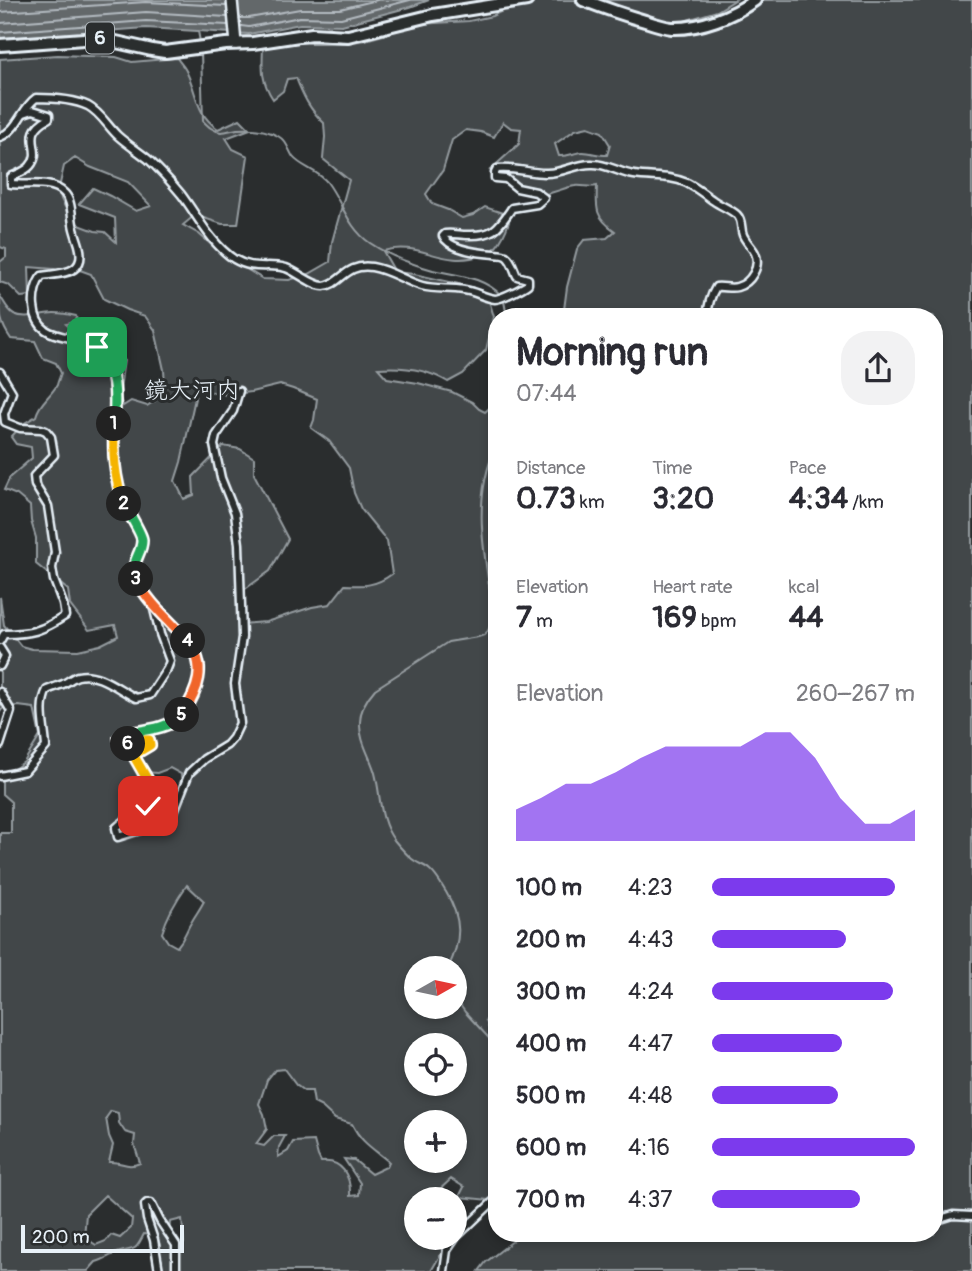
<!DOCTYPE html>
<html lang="en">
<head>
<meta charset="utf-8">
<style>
	:root { --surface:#fff; --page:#f2f2f3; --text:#2b2b33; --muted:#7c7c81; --accent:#7c3aed }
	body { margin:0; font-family:Pangolin,"Klee One",sans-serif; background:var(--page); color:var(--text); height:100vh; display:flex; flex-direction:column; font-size:26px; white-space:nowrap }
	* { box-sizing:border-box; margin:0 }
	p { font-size:23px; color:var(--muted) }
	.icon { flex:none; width:38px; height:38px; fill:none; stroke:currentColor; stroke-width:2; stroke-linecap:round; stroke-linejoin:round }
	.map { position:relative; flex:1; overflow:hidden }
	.panel { position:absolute; left:488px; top:308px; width:455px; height:934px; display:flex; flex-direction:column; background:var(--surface); border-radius:28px; box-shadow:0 4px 10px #0003 }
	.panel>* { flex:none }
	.needle { width:46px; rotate:81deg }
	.tools { position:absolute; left:404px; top:956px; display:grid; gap:14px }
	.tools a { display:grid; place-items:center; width:63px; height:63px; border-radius:50%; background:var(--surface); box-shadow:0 4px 10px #0003; font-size:35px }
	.scale { position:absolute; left:21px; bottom:18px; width:163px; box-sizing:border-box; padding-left:7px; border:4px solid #e8f1f8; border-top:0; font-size:19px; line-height:24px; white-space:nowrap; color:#e8f1f8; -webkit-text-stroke:5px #2a2d2e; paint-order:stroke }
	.pin { position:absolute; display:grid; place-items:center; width:60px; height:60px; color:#fff; margin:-30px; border-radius:14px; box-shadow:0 4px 10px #0006 }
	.km { position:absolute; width:35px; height:35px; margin:-18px; border-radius:50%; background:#222; color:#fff; font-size:19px; line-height:35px; text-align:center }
	.round { display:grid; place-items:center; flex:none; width:74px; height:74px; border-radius:28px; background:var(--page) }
	.summary { display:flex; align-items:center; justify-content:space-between; height:119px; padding:0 28px }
	h1 { font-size:38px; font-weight:700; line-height:52px }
	.stats { display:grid; grid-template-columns:repeat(3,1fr); gap:10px; height:119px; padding:7px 28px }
	.stats div { display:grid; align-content:center }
	.stats b { font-size:30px; font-weight:700 }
	.stats small { font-size:19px; font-weight:400 }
	.stats p { font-size:19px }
	.chart { height:196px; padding:14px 28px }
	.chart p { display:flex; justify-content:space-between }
	.chart svg { width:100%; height:126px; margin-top:7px; fill:var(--accent); opacity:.7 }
	ul { padding:0 28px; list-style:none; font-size:23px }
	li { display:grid; grid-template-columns:112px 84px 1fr; align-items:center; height:52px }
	li i { height:18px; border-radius:9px; background:var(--accent) }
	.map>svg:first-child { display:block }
	.green { fill:#424648; stroke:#959ca0; stroke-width:2; fill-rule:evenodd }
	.water { fill:#63686b; stroke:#989fa3; stroke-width:2 }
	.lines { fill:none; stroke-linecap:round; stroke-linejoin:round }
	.shore { stroke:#b3bac0; stroke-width:2 }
	.stream { stroke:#989fa3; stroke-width:2 }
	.street-casing { stroke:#e8f1f8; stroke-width:11 }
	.secondary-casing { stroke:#e8f1f8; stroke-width:14 }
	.primary-casing { stroke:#e8f1f8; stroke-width:16 }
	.street { stroke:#2a2d2e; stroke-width:6 }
	.secondary { stroke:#2a2d2e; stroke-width:9 }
	.primary { stroke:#2a2d2e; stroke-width:10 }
	.split-1-casing { stroke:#fff; stroke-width:14 }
	.split-2-casing { stroke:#fff; stroke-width:14 }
	.split-3-casing { stroke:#fff; stroke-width:14 }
	.split-4-casing { stroke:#fff; stroke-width:14 }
	.split-5-casing { stroke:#fff; stroke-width:14 }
	.split-6-casing { stroke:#fff; stroke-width:14 }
	.split-7-casing { stroke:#fff; stroke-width:14 }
	.split-8-casing { stroke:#fff; stroke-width:14 }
	.split-1 { stroke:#22a559; stroke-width:9 }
	.split-2 { stroke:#f5b400; stroke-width:9 }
	.split-3 { stroke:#22a559; stroke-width:9 }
	.split-4 { stroke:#f0652b; stroke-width:9 }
	.split-5 { stroke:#f0652b; stroke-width:9 }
	.split-6 { stroke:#22a559; stroke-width:9 }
	.split-7 { stroke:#f5b400; stroke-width:9 }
	.split-8 { stroke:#f5b400; stroke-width:9 }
	.labels { text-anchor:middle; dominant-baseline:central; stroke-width:6; stroke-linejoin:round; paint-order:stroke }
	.shield { fill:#2a2d2e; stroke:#afb6bb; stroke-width:2 }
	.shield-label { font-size:19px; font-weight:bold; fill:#e8f1f8 }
	.quarter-label { font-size:24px; fill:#e8f1f8; stroke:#2a2d2e }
</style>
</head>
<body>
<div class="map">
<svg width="972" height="1271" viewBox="0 0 972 1271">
	<rect width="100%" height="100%" fill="#2a2d2e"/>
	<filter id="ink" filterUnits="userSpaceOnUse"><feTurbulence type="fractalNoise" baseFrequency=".0143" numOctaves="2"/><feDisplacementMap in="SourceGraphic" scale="14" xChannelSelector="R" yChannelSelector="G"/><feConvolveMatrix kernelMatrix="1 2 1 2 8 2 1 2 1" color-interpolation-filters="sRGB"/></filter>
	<g filter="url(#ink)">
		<path class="green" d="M 534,0 L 735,0 L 717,11 L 674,24 C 704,20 741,22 763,0 L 972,0 L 972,1271 L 479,1271 L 486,1262 L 518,1237 L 517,1234 L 934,1234 L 934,317 L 563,317 L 567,287 L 577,249 L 584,240 L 607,238 L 615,231 C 595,217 596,209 597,186 C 589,188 583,185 575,186 C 563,187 548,197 536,194 C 527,192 500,175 490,170 L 519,144 L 521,129 L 511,128 L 503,122 L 494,137 L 481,132 L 466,130 L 452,140 L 443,170 L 426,194 L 432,204 L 448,210 L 462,218 L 473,215 L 485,207 L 503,213 L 509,222 C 506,231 502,240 496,247 C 493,251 487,253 482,255 C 443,269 420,240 383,251 L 395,272 L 414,274 L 472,287 L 488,297 L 494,317 L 486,350 L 463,374 L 448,382 C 427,369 403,366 378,368 L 387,378 L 418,383 L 452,392 L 472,402 L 479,409 L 485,412 L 497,401 L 497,1024 L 486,1021 L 497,1050 L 497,1195 L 489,1200 L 459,1197 L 464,1187 L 451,1179 L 436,1193 L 436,1199 L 416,1199 L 416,1237 L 451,1237 L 431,1271 L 154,1271 L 162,1260 L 159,1257 C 162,1243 160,1236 144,1234 C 134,1254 135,1247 117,1253 C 110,1255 104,1260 96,1262 L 88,1271 L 0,1271 L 0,833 L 11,833 L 11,802 L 2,794 L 2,777 L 24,762 L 40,736 L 34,708 L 18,706 L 4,707 L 0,712 L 0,597 L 4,625 L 21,646 L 32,649 L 78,650 L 100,645 L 118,636 L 115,625 L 89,630 L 70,605 L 68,590 L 36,564 L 36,538 L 31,521 L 30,506 L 17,495 L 4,490 L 10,477 L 32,458 L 31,447 L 16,444 L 11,437 L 23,424 L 36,416 C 39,403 50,397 57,385 C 57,384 61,373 61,373 L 56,363 L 43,358 L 35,341 L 11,339 C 0,323 0,316 0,296 C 4,302 8,311 14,314 C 26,320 41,313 54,313 C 62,313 68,314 76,316 L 77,322 L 66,324 L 75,332 L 85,347 L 96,352 L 114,351 L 124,360 L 119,397 L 123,406 L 131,401 L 147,406 L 156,400 L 165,386 L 164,370 L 155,330 L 145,316 L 127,310 L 104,299 L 91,274 L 80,270 L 64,273 L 54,269 L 29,267 L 30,296 L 21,297 L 9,285 L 0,282 L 0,262 L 6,257 L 6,249 L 0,247 L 0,59 L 58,55 L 116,57 L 132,62 L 177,58 C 180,63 185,67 187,73 C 198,95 195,113 218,129 L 240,119 L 250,129 L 226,138 L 233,149 L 248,156 L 238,224 L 222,224 L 195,215 L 183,225 L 199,234 L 217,250 L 233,261 L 263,279 L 289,280 L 309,274 L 330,262 L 332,242 L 349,180 L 323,159 L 325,137 L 324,123 C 310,110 303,96 296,78 L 287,79 L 283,91 L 273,99 C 261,81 262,69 263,48 L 296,43 L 346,43 L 365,40 L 383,35 L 402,25 L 469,21 L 492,16 L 508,8 ZM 588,127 L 602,132 L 610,145 L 607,155 C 599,156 592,152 583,152 C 575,152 568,157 559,156 L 555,144 L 575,130 ZM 75,158 L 90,167 L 128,182 L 151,206 L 136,211 L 110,196 L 93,188 L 79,204 L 115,218 L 116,242 L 105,232 L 95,231 L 79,225 L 69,215 L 61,199 L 59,188 L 64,166 ZM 280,385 L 293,389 L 317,399 L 314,420 L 311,428 L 329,441 L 349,468 L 354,493 L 361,509 L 387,541 L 392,574 C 376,586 364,586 345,585 L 330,604 L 312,607 L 266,622 L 240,624 L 237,595 L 270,571 L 288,539 L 254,474 L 254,458 L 240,449 L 223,446 L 193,477 L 194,495 L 184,499 L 175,481 L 181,462 L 197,389 L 227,395 L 251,392 ZM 139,762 L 145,772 L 157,773 L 170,768 L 181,774 L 182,787 L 177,802 C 165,805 155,813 143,818 L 139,811 L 147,801 L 138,784 ZM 187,885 L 204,901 C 200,909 196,914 192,921 C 185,932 186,936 177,947 L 168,942 L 162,933 C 167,916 177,899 187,885 ZM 416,968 L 455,968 L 455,1006 L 416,1006 ZM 416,1045 L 455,1045 L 455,1083 L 416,1083 ZM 284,1069 L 296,1085 L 304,1091 L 312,1091 L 314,1103 L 322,1107 L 335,1119 L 352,1124 C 361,1143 374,1149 389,1162 L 386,1167 L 371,1174 L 354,1160 L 344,1159 L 360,1183 L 359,1195 L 350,1196 C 351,1176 342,1159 321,1162 L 318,1156 L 314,1141 L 293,1142 L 288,1151 L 278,1157 L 279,1147 L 285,1136 L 274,1136 L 264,1146 L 256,1144 L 267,1129 L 264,1114 L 259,1104 L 267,1080 L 275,1070 ZM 111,1111 L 118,1113 L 119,1123 L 125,1132 L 135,1135 L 134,1144 L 140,1163 C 126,1169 123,1161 109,1162 L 113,1145 L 109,1136 L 106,1118 ZM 416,1122 L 455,1122 L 455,1160 L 416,1160 ZM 105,1195 L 132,1219 L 131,1228 L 120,1238 L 111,1235 L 106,1241 L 96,1245 L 84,1237 L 86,1214 ZM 182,1219 L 184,1243 L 175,1250 C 167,1242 169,1232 170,1222 Z"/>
		<path class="water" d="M 0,0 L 429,0 L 410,7 L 342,25 L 300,24 L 249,34 L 146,28 L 0,39 Z"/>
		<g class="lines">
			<g class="shore">
				<path d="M 0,12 L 146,2 L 226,6"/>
				<path d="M 240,18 L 249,18 L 300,9 L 340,9 L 377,0"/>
				<path d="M 0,23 L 146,12 L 227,17"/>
				<path d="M 241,26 L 249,27 L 300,17 L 341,18 L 410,0"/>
				<path d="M 0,32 L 146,21 L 228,25"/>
			</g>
			<g class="stream">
				<path d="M 198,31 L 200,42"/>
				<path d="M 201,51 L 203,121 C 208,126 213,131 221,132 C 226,132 232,130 237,129 C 250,128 266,129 278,136 C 287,141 288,149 293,157 C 301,167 317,170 327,182 C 342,202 348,228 370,243 C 389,256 411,264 433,270 C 459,276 482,276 502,296"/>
				<path d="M 504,301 L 507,317"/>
				<path d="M 448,968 C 462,940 462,919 446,892 C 441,884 437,876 430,870 C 425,865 418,864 412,859 C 406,854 399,846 394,840 C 379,820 381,796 375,773 C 370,756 359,740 360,722 C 360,710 367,698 375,689 L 448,642 L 478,637 L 484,635 L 488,631 L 491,624 L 493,610 C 484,552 471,499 497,444"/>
				<path d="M 455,998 L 465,1012 L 497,1047"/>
				<path d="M 890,1234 L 916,1237"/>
			</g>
			<defs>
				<g id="street">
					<path d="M 24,113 L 33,110 L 49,115 L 49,118 C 18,135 45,149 30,166 C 26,171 17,174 11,177 L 11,184 C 27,186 52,180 64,193 C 72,200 71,214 73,224 C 74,231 77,238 79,245 C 87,274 63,273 42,276 C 36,283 33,296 34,306 C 37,344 72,332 95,346 C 102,351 106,360 110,368 C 122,396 111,428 113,457 C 115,479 121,499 131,518 C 134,524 140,530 142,536 C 146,549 129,561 135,577 C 146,608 203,639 200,671 C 198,682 194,691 190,701 C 176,731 151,729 123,734 L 119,738 L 121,743 C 130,747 139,739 149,740 L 151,745 L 135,754 L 135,758 C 142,769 164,795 148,806 C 137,814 126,818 116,828 L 118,837 L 159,824 L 173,814 L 189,773 L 204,759 L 227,745 L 233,738 L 240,723 L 235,684 L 242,637 L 239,544 L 235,513 L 221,478 L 214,445 L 216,436 L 233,411 L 239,391"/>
					<path d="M 0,137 C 18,130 21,109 36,98 C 52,98 73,99 88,106 C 101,113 108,127 118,136 C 127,144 138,151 148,159 C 159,169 171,182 181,194 C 197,215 211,244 234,259 C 254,271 268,263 286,268 C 297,272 313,286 324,286 C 341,285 345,263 372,267 C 390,270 405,281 422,286 C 436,290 450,287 464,290 C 474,291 485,298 495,299 C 501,299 523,288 528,284 L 528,279 L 517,276 C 514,270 512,260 506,256 C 502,254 500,255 495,254 C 480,253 450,250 443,236 L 445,234 C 453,233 460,235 467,235 C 494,236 498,228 512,208 L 537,204 L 544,198 L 536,192 L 517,188 L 506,179 L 495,178 L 495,173 L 497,169 C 514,167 529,173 545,173 C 562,174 576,163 593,164 C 607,164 620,173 634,175 C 653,178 669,175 687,183 C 697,188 705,195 714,201 C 721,206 730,209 737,215 C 743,221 740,228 743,235 C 746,242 752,247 755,253 C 761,266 751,283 737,287 C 730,289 723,286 716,287 C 711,295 707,307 708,317"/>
					<path d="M 0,372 L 12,392 L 4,414 L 5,422 L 20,428 L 41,429 L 46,431 L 51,437 L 54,455 L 34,476 L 35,485 L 48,506 L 55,552 L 52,568 L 54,580 L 63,604 L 65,616 C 42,631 31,634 4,634 L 0,641"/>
					<path d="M 0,648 L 5,656 L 0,666"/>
					<path d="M 0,692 L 11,711 L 0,745"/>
					<path d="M 0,776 L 25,771 L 46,747 C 45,728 38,707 47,690 C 52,688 57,686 63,684 C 68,682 73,677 78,676 C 98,671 119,690 136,698 L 150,695 L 167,669 L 170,661 L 160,634 L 153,605"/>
					<path d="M 934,1221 L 953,1215 L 972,1216"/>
					<path d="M 159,1271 L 154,1240 L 147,1219 L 145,1205 L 147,1203 L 151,1203 L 160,1221 L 176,1245 L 176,1271"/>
					<path d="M 444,1271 L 447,1250 L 456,1237 L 497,1198"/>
				</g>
				<path id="secondary" d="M 232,0 L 236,44"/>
				<g id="primary">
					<path d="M 583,0 C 604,8 624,15 645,21 C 654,24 663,27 672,28 C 700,29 733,16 755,0"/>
					<path d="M 0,45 L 98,38 L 152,50 L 165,52 L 226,44 L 253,43 L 312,34 L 348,36 L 433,15 L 527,0"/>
				</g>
			</defs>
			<use href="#street" class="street-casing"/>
			<use href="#secondary" class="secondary-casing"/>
			<use href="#primary" class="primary-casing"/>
			<use href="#street" class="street"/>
			<use href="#secondary" class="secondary"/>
			<use href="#primary" class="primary"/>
		</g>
	</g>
	<g class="lines" filter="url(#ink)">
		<defs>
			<path id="split-1" d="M 97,347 C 117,368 116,397 114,424"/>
			<path id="split-2" d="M 114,424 C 113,452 114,478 124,504"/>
			<path id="split-3" d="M 124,504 C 128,512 142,534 142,540 C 142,556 130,559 136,579"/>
			<path id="split-4" d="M 136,579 C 148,603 170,621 188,641"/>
			<path id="split-5" d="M 182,715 C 198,691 208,666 188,641"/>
			<path id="split-6" d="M 128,744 L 121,743 L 119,738 L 123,734 C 142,730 167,730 182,715"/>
			<path id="split-7" d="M 128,744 L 145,740 L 149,740 L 150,745 L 135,754 L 135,758 L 151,786"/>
			<path id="split-8" d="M 148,806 C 155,800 156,794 151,786"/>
		</defs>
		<use href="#split-1" class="split-1-casing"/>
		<use href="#split-2" class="split-2-casing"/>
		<use href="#split-3" class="split-3-casing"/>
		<use href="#split-4" class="split-4-casing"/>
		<use href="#split-5" class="split-5-casing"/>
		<use href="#split-6" class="split-6-casing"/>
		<use href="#split-7" class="split-7-casing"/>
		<use href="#split-8" class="split-8-casing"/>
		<use href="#split-1" class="split-1"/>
		<use href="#split-2" class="split-2"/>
		<use href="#split-3" class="split-3"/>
		<use href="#split-4" class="split-4"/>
		<use href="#split-5" class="split-5"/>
		<use href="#split-6" class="split-6"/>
		<use href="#split-7" class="split-7"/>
		<use href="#split-8" class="split-8"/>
	</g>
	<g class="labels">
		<rect class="shield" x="86" y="22.5" width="28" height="31" rx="5"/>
		<g class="shield-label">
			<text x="100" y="38">6</text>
		</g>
		<g class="quarter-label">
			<text x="192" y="390">鏡大河内</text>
		</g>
	</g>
</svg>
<div class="tools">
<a><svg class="needle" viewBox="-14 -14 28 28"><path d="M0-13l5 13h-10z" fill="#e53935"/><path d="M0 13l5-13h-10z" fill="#7c7c81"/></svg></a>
<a><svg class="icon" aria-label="locate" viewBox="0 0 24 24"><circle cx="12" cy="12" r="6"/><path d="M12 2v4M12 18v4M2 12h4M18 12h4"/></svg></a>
<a>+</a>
<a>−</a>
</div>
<div class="scale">200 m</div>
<div class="pin" style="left:97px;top:347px;background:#1e9e55"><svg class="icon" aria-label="arrive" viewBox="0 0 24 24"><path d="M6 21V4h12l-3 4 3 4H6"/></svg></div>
<div class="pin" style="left:148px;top:806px;background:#d93025"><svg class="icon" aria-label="check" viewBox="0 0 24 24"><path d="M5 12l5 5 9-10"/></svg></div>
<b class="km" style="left:114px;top:424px">1</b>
<b class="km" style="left:124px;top:504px">2</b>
<b class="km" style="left:136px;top:579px">3</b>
<b class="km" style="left:188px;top:641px">4</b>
<b class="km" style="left:182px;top:715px">5</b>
<b class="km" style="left:128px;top:744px">6</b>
<section class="panel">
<div class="summary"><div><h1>Morning run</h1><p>07:44</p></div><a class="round"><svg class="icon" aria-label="share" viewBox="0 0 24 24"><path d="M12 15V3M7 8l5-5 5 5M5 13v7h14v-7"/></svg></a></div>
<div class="stats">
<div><p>Distance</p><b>0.73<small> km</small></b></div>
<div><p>Time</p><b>3:20</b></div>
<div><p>Pace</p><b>4:34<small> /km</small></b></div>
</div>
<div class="stats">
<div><p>Elevation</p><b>7<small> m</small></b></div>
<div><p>Heart rate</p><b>169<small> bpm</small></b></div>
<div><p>kcal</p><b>44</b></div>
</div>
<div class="chart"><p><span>Elevation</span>260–267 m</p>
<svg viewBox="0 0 160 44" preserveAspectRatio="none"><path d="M0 44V33L10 29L20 24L30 24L40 20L50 15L60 11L70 11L80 11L90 11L100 6L110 6L120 15L130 29L140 38L150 38L160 33V44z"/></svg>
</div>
<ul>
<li><b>100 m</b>4:23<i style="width:90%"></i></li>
<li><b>200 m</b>4:43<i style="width:66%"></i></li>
<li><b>300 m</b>4:24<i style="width:89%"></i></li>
<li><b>400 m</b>4:47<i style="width:64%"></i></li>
<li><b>500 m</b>4:48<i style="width:62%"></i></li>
<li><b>600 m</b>4:16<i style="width:100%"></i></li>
<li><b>700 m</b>4:37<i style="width:73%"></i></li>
</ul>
</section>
</div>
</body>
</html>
